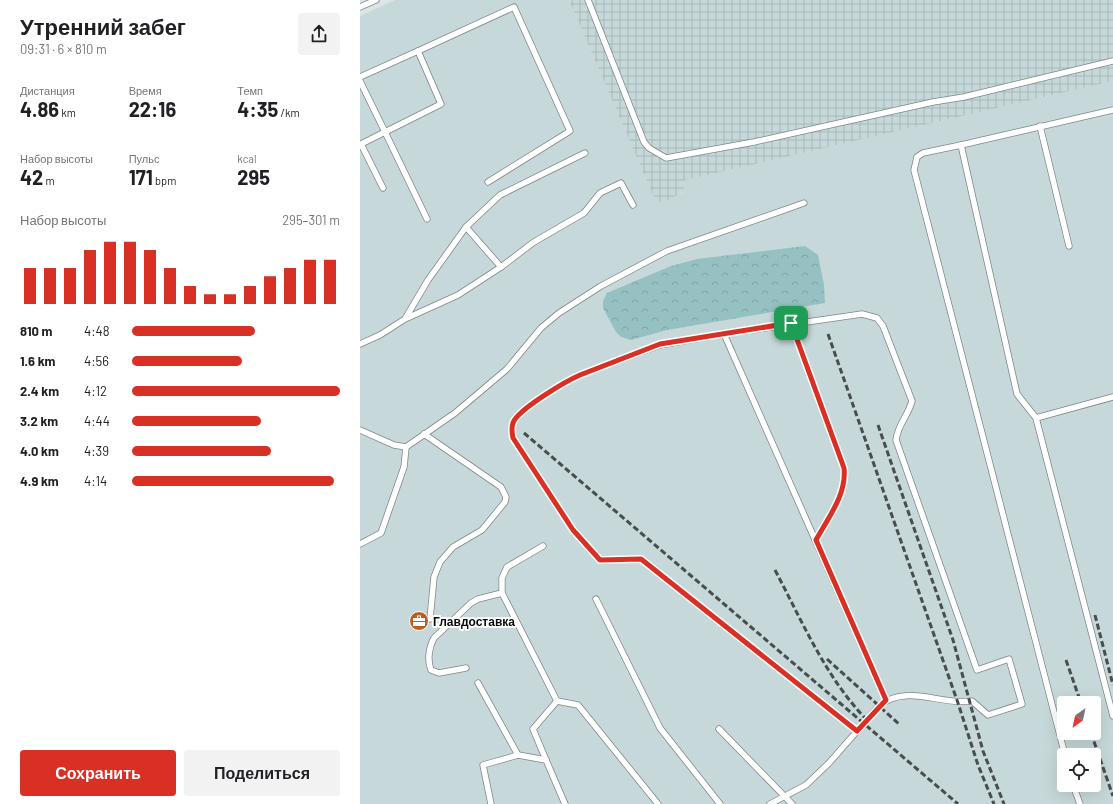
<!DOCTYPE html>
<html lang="ru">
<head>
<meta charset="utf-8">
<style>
	:root { --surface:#fff; --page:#f2f2f2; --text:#202124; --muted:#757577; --accent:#d93025 }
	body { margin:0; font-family:Barlow,sans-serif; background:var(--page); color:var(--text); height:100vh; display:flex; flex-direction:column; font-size:15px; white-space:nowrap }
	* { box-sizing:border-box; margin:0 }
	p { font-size:13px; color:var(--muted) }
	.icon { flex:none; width:22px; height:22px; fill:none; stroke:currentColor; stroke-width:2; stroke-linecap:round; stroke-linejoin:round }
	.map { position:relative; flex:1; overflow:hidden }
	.details { display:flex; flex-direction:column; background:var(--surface); width:360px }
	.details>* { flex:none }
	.needle { width:26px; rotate:213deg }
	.buttons { position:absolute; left:697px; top:696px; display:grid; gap:8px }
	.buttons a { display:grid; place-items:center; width:44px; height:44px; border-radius:4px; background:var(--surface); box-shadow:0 4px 16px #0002; font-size:20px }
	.pin { position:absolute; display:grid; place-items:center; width:34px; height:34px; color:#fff; margin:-17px; border-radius:8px; box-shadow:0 2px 6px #0006 }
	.round { display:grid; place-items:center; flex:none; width:42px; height:42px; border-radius:4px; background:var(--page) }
	.overview { display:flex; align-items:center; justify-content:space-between; height:68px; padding:0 20px }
	h1 { font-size:22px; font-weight:700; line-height:30px }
	.metrics { display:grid; grid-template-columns:repeat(3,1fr); gap:6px; height:68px; padding:4px 20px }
	.metrics div { display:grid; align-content:center }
	.metrics b { font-size:20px; font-weight:700 }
	.metrics small { font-size:11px; font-weight:400 }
	.metrics p { font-size:11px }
	.chart { height:112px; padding:8px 20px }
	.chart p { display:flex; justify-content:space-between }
	.chart svg { width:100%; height:72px; margin-top:4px; stroke:var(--accent); stroke-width:6 }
	.cta { display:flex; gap:8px; margin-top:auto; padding:8px 20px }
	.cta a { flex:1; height:46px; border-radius:4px; background:var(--accent); color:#fff; font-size:16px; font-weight:700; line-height:46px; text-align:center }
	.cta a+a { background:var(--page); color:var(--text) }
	ul { padding:0 20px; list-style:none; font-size:13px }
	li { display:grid; grid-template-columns:64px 48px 1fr; align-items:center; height:30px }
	li i { height:10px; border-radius:5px; background:var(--accent) }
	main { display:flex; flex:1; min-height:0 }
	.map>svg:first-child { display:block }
	.built { fill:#c6d8d9; fill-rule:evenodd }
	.industrial { fill:url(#industrial-grid) }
	.forest { fill:url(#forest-crowns) }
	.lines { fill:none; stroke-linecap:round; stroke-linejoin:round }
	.lane-casing { stroke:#7e8787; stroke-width:7 }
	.lane { stroke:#fff; stroke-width:5.5 }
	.rail { stroke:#484d4d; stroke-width:3; stroke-dasharray:6 3; stroke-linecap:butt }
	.route-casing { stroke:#fff; stroke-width:8 }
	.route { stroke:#d93025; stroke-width:5 }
	.labels { text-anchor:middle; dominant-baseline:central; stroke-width:4; stroke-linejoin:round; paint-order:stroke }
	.poi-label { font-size:12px; font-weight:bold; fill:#090c0c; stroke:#fff; text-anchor:start }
</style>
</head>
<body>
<main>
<section class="details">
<div class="overview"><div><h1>Утренний забег</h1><p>09:31 · 6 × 810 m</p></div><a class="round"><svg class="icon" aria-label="share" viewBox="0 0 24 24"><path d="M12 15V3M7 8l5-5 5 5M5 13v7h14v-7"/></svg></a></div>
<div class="metrics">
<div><p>Дистанция</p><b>4.86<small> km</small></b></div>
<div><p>Время</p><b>22:16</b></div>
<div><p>Темп</p><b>4:35<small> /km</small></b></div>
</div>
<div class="metrics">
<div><p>Набор высоты</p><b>42<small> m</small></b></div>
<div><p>Пульс</p><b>171<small> bpm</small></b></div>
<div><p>kcal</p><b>295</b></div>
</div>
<div class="chart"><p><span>Набор высоты</span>295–301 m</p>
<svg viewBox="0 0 160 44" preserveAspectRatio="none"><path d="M5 44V22M15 44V22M25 44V22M35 44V11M45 44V6M55 44V6M65 44V11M75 44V22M85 44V33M95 44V38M105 44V38M115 44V33M125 44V27M135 44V22M145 44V17M155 44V17"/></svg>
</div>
<ul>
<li><b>810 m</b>4:48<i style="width:59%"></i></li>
<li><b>1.6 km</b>4:56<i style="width:53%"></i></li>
<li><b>2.4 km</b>4:12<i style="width:100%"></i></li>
<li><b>3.2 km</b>4:44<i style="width:62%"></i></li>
<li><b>4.0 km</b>4:39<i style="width:67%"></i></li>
<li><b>4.9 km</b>4:14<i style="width:97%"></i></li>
</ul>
<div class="cta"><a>Сохранить</a><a>Поделиться</a></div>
</section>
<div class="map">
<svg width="753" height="804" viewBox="0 0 753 804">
	<defs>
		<pattern id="industrial-grid" width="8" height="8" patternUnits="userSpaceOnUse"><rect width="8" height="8" fill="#c6d8d9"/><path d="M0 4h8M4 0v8" fill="none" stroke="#a9b8b9"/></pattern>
		<pattern id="forest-crowns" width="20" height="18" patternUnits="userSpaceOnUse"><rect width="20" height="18" fill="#96c1c2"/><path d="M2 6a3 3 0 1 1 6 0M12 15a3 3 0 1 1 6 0" fill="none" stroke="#80a5a6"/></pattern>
	</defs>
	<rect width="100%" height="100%" fill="#dce5e5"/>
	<path class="built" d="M 35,0 L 209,0 L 296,202 L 324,192 L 322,181 L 753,81 L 753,804 L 0,804 L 0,16 ZM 704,703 L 734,703 L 734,733 L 704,733 ZM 704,755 L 734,755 L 734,785 L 704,785 Z"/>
	<path class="industrial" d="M 209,0 L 753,0 L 753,81 L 322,181 L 324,191 L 306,201 L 296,202 Z"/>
	<path class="forest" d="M 445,246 L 458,255 L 464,285 L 465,303 L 307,330 L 271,340 L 261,337 L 256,332 L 243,308 L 243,301 L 247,293 L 311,266 L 337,259 Z"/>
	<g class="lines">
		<defs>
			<g id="lane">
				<path d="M 228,0 L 284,142 L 289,148 L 306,158 L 394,142 L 573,102 L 604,97 L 753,61"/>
				<path d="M 0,7 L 16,0"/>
				<path d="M 58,51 L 154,7 L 210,131 L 128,182"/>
				<path d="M 0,77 L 58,51 L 81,104 L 25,132 L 0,81"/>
				<path d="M 680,126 L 709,246"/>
				<path d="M 601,145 L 753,110"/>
				<path d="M 23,188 L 1,144 L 25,132 L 67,219"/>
				<path d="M 106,227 L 140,195 L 225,153"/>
				<path d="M 141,267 L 174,242 L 224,213 L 240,193 L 261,183 L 273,205"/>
				<path d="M 431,323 L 484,468 C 487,494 468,518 456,540"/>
				<path d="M 364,334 L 502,314 L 517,318 L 523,326 L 552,401 C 548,416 538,424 536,440 L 617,670 L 649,659 L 662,704 L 628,715 L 612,701 C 582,706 546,683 519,706 L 469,763 L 446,785 L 410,804"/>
				<path d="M 0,344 L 20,335 L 45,319 L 98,295 L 141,267 L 106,227 L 68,280 L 45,319"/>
				<path d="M 676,418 L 753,397"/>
				<path d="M 0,430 L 34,445 L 46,447 L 95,413 L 147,369 L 181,328 L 199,313 L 241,286 L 307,251 L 444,203"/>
				<path d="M 64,434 L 141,487 L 146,497 L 145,502 L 127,524 L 122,530 L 93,547 L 80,562 L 74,577 L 70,619"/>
				<path d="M 0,544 L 21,533 L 44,467 L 46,447"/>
				<path d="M 142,593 L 197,701 L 173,729 L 186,760"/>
				<path d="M 236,599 L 300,728 L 360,804"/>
				<path d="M 106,668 L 79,673 L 71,670 C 67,660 69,647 74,638 L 111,603 L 118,599 L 142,593 L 142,578 L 147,567 L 183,546"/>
				<path d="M 118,683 L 158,755"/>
				<path d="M 197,701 L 218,705 L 298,804"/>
				<path d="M 359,729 L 432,804"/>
				<path d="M 497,731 L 281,559 L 240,560 L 213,530 L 153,438 C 152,433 151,428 153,423 C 157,410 206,381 219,375 L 300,345 L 364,334 L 526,700"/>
				<path d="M 705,755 L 554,170 L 557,157 L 563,153 L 601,145 L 657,394 L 676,418 L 753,716"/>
				<path d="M 713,785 L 720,804"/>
				<path d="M 131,804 L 123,765 L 158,755 L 186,760 L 205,804"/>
			</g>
		</defs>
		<use href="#lane" class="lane-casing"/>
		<use href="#lane" class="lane"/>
		<g class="rail">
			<path d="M 468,334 L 598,703 L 618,765 L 634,804"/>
			<path d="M 518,425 L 593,640 L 623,751 L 644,804"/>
			<path d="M 164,433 L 598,804"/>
			<path d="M 415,570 C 442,621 465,676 505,718"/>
			<path d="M 735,615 L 753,685"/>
			<path d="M 467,659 L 539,724"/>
			<path d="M 706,660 L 721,703"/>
			<path d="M 731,733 L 753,796"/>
		</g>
	</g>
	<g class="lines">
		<defs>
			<path id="route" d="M 431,323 L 484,468 C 487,494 468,518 456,540 L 526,700 L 497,731 L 281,559 L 240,560 L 213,530 L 153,438 C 152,433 151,428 153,423 C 157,410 206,381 220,375 L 300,344 Z"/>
		</defs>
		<use href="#route" class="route-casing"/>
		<use href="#route" class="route"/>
	</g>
	<defs>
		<symbol id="office-disc" viewBox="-11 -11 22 22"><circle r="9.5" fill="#bf5c22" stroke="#fff"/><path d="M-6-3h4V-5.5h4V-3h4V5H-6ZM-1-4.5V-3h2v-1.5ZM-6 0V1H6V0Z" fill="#fff"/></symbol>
	</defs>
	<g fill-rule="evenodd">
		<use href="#office-disc" x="48" y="610" width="22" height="22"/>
	</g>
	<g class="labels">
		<g class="poi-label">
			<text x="73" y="621">Главдоставка</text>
		</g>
	</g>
</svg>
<div class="buttons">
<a><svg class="needle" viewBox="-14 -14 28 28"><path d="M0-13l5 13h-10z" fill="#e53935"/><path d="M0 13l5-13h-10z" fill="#757577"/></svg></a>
<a><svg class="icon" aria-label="locate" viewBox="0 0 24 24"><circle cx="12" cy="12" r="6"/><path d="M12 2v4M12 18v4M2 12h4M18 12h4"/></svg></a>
</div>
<div class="pin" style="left:431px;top:323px;background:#1e9e55"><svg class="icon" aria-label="arrive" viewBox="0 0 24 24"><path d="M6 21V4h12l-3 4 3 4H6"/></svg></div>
</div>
</main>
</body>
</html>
